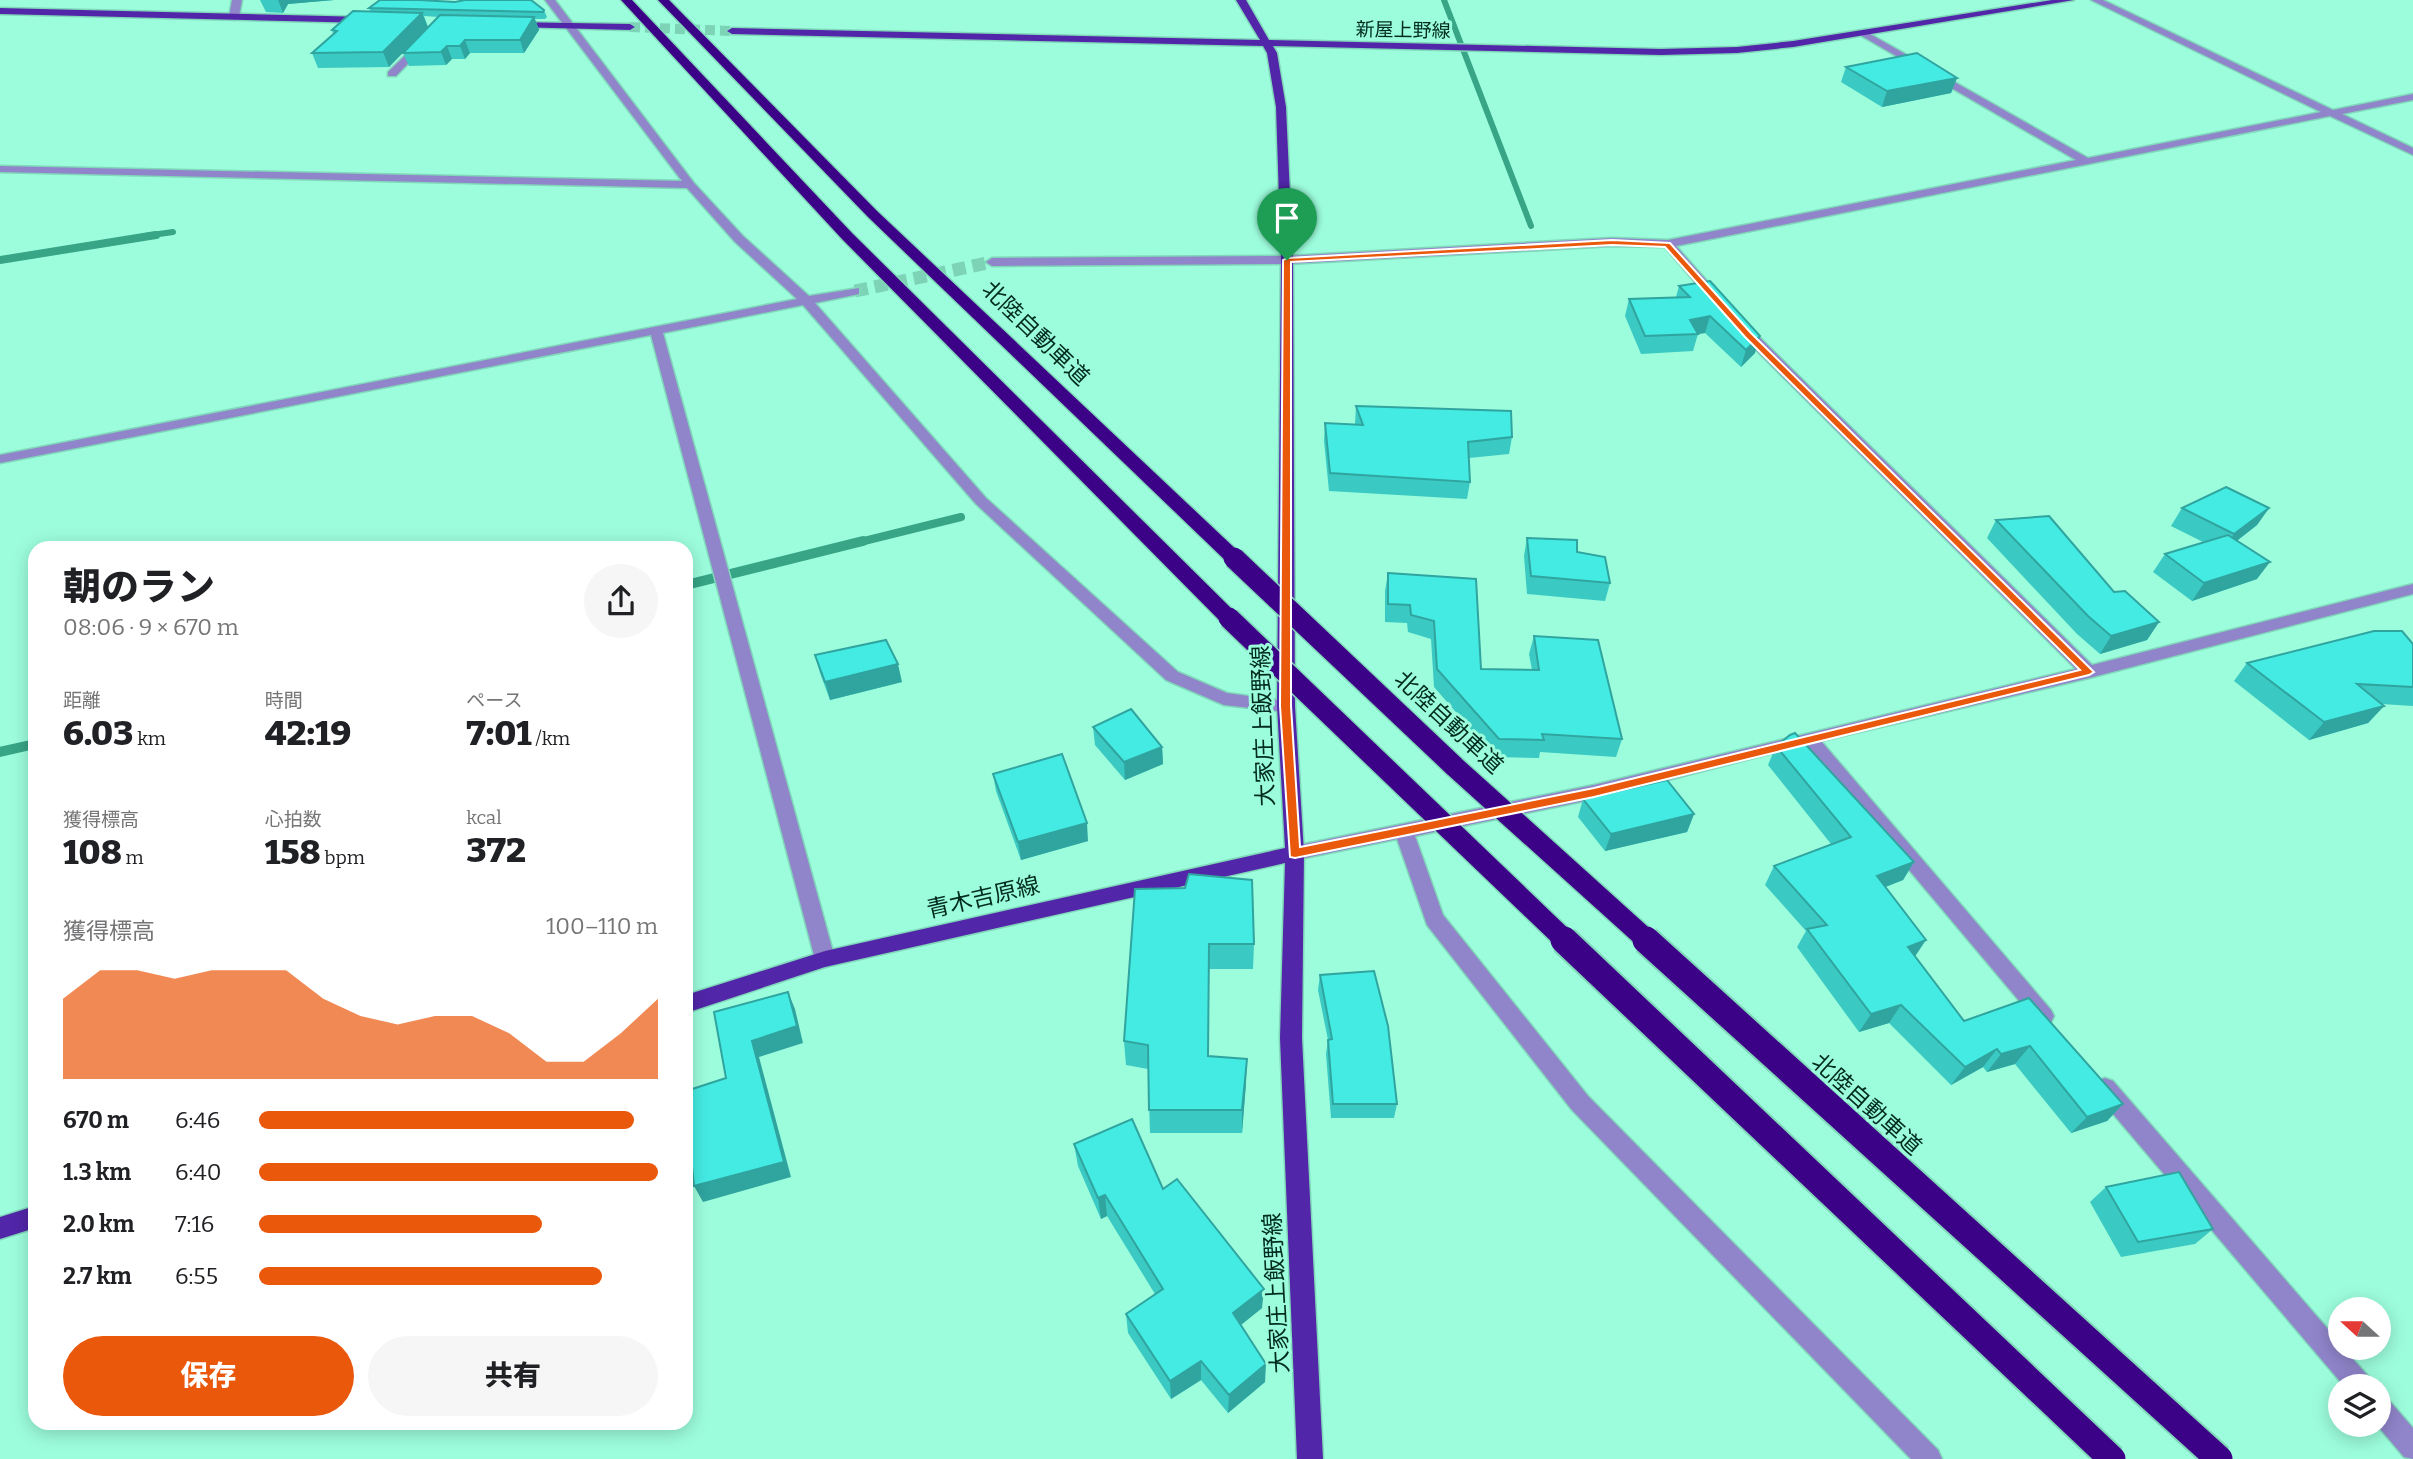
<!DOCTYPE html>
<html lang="ja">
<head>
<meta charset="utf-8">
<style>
	:root { --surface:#fff; --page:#f6f6f6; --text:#202124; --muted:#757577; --accent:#ea580c }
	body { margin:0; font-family:Bitter,"Noto Sans JP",serif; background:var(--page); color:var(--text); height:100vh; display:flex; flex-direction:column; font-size:26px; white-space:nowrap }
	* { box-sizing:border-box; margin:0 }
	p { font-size:23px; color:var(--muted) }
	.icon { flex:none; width:38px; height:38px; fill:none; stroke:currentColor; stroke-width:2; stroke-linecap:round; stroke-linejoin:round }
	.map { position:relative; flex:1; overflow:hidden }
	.sheet { position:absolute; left:28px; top:541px; width:665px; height:889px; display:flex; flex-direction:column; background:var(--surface); border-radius:21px; box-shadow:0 4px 18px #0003 }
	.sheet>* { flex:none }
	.needle { width:46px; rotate:291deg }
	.fabs { position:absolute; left:2328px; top:1297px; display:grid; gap:14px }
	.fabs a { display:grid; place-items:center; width:63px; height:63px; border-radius:50%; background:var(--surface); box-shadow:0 4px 18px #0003; font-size:35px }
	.pin { position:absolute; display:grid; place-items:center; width:60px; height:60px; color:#fff; margin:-72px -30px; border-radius:50% 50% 50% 0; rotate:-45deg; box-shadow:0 0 7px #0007 }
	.pin .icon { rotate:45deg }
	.round { display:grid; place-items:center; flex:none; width:74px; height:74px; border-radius:37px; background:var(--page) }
	.summary { display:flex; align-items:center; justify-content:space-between; height:119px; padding:0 35px }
	h1 { font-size:38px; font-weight:800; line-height:52px }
	.figures { display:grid; grid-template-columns:repeat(3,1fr); gap:10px; height:119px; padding:7px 35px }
	.figures div { display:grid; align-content:center }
	.figures b { font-size:35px; font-weight:800 }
	.figures small { font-size:19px; font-weight:400 }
	.figures p { font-size:19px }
	.chart { height:196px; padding:14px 35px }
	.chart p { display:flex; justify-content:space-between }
	.chart svg { width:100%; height:126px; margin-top:7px; fill:var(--accent); opacity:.7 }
	.action { display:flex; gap:14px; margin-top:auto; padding:14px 35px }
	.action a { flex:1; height:80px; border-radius:42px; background:var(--accent); color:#fff; font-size:28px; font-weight:800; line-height:80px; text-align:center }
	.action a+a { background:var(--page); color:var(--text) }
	ul { padding:0 35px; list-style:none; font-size:23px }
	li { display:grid; grid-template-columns:112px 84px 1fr; align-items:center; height:52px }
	li i { height:18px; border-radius:9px; background:var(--accent) }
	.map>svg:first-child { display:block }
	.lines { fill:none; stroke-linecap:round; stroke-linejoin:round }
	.stream-far2 { stroke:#37a586; stroke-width:6 }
	.stream-far1 { stroke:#37a586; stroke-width:8 }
	.stream { stroke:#37a586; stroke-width:10 }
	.minor-tunnel { stroke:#7dd3b6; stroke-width:13; stroke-dasharray:13 7; stroke-linecap:butt }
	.major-tunnel { stroke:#7dd3b6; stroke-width:10; stroke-dasharray:10 5; stroke-linecap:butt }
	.minor-casing { stroke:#80d7ba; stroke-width:3 }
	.major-casing { stroke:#80d7ba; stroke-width:3 }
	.highway-casing { stroke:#80d7ba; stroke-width:3 }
	.minor { fill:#9085ca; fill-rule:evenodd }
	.major { fill:#5126a9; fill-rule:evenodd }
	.highway { fill:#3b0186; fill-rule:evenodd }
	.highway-bridge-far1-casing { stroke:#80d7ba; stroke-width:24; stroke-linecap:butt }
	.highway-bridge-casing { stroke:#80d7ba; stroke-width:31; stroke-linecap:butt }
	.highway-bridge-far1 { stroke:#3b0186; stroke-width:21 }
	.highway-bridge { stroke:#3b0186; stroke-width:27 }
	.wall { fill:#3acac3; fill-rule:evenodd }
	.shaded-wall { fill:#30a49f }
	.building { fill:#44ebe3; stroke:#30a49f; stroke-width:2 }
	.route { fill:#ea580c; stroke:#fff; stroke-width:2; fill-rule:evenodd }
	.labels { text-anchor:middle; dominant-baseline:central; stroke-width:6; stroke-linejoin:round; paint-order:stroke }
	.far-street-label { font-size:19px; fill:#002b1f; stroke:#9cfddc }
	.street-label { font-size:23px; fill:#002b1f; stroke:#9cfddc }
</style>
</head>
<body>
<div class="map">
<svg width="2413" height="1459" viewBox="0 0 2413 1459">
	<rect width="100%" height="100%" fill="#9cfddc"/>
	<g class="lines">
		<g class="stream-far2">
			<path d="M 1444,0 L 1531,226"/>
			<path d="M 145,236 L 173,232"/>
		</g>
		<g class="stream-far1">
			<path d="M 0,260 L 156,235"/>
			<path d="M 856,543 L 961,517"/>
		</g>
		<g class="stream">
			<path d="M 686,585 L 863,541"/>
			<path d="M 0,752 L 35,744"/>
		</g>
		<path class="minor-tunnel" d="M 855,291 L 992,262"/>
		<path class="major-tunnel" d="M 630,27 L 732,31"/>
		<defs>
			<g id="minor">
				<path d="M 232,0 L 242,0 L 239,17 L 234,20 L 229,17 Z"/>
				<path d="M 545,0 L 555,0 L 694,183 L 743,236 L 809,296 L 859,288 L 859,294 L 815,303 L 986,498 L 1178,672 L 1227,693 L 1292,702 L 1295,706 L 1292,710 L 1286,712 L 1224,705 L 1166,680 L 976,504 L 803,305 L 663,333 L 835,959 L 832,965 L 825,967 L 818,965 L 815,959 L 651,335 L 0,463 L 0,455 L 797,299 L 735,242 L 687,188 L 0,172 L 0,166 L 682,181 Z"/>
				<path d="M 2091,0 L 2103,0 L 2333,110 L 2413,94 L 2413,100 L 2342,114 L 2413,148 L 2413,155 L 2330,116 L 1676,246 L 1721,297 L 1723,300 L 1717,304 L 1713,303 L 1665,247 L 1612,246 L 1287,264 L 992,266 L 986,262 L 992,258 L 1287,256 L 1612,238 L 1668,240 L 2076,160 L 1860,35 L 1858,33 L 1863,30 L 2088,158 L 2321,112 Z"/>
				<path d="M 420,41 L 428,43 L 396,76 L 388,76 L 388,72 Z"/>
				<path d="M 1741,323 L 1746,324 L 2092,665 L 2413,584 L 2413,594 L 2089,678 L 1821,741 L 2051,1010 L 2054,1016 L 2051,1022 L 2044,1025 L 2037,1022 L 1804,745 L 1594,799 L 1415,836 L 1443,915 L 1588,1096 L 1938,1450 L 1942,1459 L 1911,1459 L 1572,1110 L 1427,925 L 1397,839 L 1295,860 L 1288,858 L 1286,853 L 1288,848 L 1295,846 L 1594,785 L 2076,669 L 1736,330 L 1736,324 Z"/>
				<path d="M 2105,1078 L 2113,1081 L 2340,1343 L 2340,1348 L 2343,1348 L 2369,1377 L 2373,1386 L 2344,1386 L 2097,1095 L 2094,1088 L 2097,1081 Z"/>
				<path d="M 2378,1394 L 2387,1398 L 2413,1428 L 2413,1459 L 2404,1457 L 2376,1424 Z"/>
			</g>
			<g id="major">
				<path d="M 1236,0 L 1246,0 L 1269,40 L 1661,49 L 1737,47 L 1793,41 L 2052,0 L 2074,0 L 1793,47 L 1737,53 L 1661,55 L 1273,46 L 1277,53 L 1286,107 L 1293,260 L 1295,706 L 1304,853 L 1302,1038 L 1323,1459 L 1297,1459 L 1280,1038 L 1285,863 L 825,967 L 686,1013 L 686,995 L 825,951 L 1285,848 L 1277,706 L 1281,260 L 1276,107 L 1267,53 L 1263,46 L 732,34 L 727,31 L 732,28 L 1260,40 Z"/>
				<path d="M 0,8 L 367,17 L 372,20 L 367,23 L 0,14 Z"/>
				<path d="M 511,22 L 630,24 L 635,27 L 630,30 L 514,27 L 509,24 Z"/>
				<path d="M 35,1206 L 35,1228 L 0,1239 L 0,1217 Z"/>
			</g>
			<g id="highway">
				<path d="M 621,0 L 632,0 L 852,233 L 1236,613 L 1239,618 L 1236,623 L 1222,623 L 842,239 Z"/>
				<path d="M 658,0 L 669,0 L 877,211 L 1241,554 L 1243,558 L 1241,562 L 1227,562 L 868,217 Z"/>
			</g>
		</defs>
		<use href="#minor" class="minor-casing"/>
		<use href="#major" class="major-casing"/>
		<use href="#highway" class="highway-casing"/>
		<use href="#minor" class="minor"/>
		<use href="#major" class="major"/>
		<use href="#highway" class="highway"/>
		<defs>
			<g id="highway-bridge-far1">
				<path d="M 1234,558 L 1455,767 L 1648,941"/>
				<path d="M 1229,618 L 1566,941"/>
			</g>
			<g id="highway-bridge">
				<path d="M 1564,940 L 2112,1459"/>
				<path d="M 1646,940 L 2219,1459"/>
			</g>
		</defs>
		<use href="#highway-bridge-far1" class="highway-bridge-far1-casing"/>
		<use href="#highway-bridge" class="highway-bridge-casing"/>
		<use href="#highway-bridge-far1" class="highway-bridge-far1"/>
		<use href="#highway-bridge" class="highway-bridge"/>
	</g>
	<g class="wall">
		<path d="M 260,0 L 334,0 L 288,4 L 283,13 L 266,12 Z"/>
		<path d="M 369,8 L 544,10 L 547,17 L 545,19 L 535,19 L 539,30 L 524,53 L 470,53 L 465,59 L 452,59 L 446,65 L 409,66 L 403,53 L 415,40 L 389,67 L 318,68 L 312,53 L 333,34 L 332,30 L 371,12 ZM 424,16 L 438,17 L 428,27 Z"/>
		<path d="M 1846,67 L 1957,78 L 1951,93 L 1882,107 L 1841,82 Z"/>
		<path d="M 1679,286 L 1755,353 L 1741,367 L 1705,333 L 1698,334 L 1693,351 L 1641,354 L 1625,316 L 1629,299 L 1676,297 Z"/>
		<path d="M 1356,406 L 1512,437 L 1509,454 L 1469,458 L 1470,482 L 1467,499 L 1329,491 L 1324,441 L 1325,423 L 1355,424 Z"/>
		<path d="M 2182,508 L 2269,508 L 2257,525 L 2237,541 L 2257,579 L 2192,601 L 2153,572 L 2165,554 L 2203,542 L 2171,526 Z"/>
		<path d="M 1996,520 L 2114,592 L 2159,622 L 2147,640 L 2100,654 L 2077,634 L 1987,538 Z"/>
		<path d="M 1527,538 L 1577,552 L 1610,583 L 1605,601 L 1527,594 L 1524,556 Z"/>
		<path d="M 1388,573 L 1481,669 L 1532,670 L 1529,654 L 1534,636 L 1622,739 L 1616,757 L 1540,752 L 1539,758 L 1495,757 L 1434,687 L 1431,639 L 1408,632 L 1407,623 L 1385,622 L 1385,591 Z"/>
		<path d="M 2413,644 L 2413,706 L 2381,704 L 2384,706 L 2368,723 L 2309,740 L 2234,681 L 2247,663 Z"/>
		<path d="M 815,655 L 902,682 L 830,700 L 820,673 Z"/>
		<path d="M 1093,727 L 1162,747 L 1163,764 L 1125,780 L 1095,745 Z"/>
		<path d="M 1776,746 L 1914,862 L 1903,880 L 1886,887 L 1915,957 L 1964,1021 L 2029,998 L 2123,1104 L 2107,1121 L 2071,1133 L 2015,1064 L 1987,1072 L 1983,1067 L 1951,1085 L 1889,1023 L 1859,1032 L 1797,947 L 1806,931 L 1765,885 L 1774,866 L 1831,844 L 1768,765 Z"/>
		<path d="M 993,774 L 1088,841 L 1021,860 L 996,791 Z"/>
		<path d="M 1583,799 L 1694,814 L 1687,832 L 1605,851 L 1578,817 Z"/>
		<path d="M 1135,889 L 1254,944 L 1253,969 L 1209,969 L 1208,1056 L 1246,1083 L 1242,1133 L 1150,1133 L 1148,1069 L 1126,1065 L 1124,1041 Z"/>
		<path d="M 1320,975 L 1397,1104 L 1394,1118 L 1331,1118 L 1326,1054 L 1328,1040 L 1318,990 Z"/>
		<path d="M 1074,1144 L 1163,1189 L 1262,1308 L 1241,1325 L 1265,1382 L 1228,1413 L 1201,1380 L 1171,1399 L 1128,1333 L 1126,1314 L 1155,1294 L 1107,1216 L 1101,1219 L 1078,1166 Z"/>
		<path d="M 2106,1187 L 2213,1229 L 2195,1244 L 2121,1257 L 2090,1202 Z"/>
	</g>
	<g class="shaded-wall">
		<path d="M 278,0 L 334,0 L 288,4 L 283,13 Z"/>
		<path d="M 422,13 L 428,27 L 389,67 L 383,52 Z"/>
		<path d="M 534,17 L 539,30 L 524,53 L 520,40 Z"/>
		<path d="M 465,40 L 470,53 L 465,59 L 460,46 Z"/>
		<path d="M 447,46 L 452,59 L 446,65 L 441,52 Z"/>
		<path d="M 1957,78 L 1951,93 L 1882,107 L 1887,91 Z"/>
		<path d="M 1710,316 L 1705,333 L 1698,334 L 1690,320 Z"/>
		<path d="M 1760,336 L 1755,353 L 1741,367 L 1746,350 Z"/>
		<path d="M 2269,508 L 2257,525 L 2222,552 L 2234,534 Z"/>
		<path d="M 2270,562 L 2257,579 L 2192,601 L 2204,583 Z"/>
		<path d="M 2159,622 L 2147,640 L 2100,654 L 2111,636 Z"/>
		<path d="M 898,664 L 902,682 L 830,700 L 825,682 Z"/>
		<path d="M 2384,706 L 2368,723 L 2309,740 L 2324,722 Z"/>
		<path d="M 1162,747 L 1163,764 L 1125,780 L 1124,762 Z"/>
		<path d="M 1694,814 L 1687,832 L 1605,851 L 1611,834 Z"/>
		<path d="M 1087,823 L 1088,841 L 1021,860 L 1018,842 Z"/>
		<path d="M 1914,862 L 1903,880 L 1866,894 L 1877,876 Z"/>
		<path d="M 1926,940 L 1914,958 L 1908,947 Z"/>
		<path d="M 788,992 L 795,1009 L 803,1043 L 759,1057 L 791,1177 L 703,1202 L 694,1186 L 752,1041 Z"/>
		<path d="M 1901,1005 L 1889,1023 L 1859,1032 L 1871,1014 Z"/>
		<path d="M 2030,1046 L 2015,1064 L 1987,1072 L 2001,1054 Z"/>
		<path d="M 1997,1049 L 1983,1067 L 1951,1085 L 1965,1067 Z"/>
		<path d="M 1247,1059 L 1246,1083 L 1242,1133 L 1242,1110 Z"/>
		<path d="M 2123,1104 L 2107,1121 L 2071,1133 L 2087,1117 Z"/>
		<path d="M 688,1128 L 697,1143 L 686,1148 L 686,1129 Z"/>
		<path d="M 1105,1195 L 1107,1216 L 1101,1219 L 1098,1198 Z"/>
		<path d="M 1264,1289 L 1262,1308 L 1232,1332 L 1233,1313 Z"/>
		<path d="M 1201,1361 L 1201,1380 L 1171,1399 L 1170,1381 Z"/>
		<path d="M 1266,1364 L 1265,1382 L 1228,1413 L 1229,1395 Z"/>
	</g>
	<g class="building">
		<path d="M 380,0 L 419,0 L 455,2 L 465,0 L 531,0 L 544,10 L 543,12 L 369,8 Z"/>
		<path d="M 353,11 L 422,13 L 383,52 L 312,53 L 337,31 L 332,30 Z"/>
		<path d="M 440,15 L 534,17 L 520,40 L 465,40 L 460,46 L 447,46 L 441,52 L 403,53 Z"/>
		<path d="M 1917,53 L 1957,78 L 1887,91 L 1846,67 Z"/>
		<path d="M 1710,281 L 1760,336 L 1746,350 L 1710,316 L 1690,320 L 1698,334 L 1645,336 L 1629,299 L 1690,297 L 1679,286 Z"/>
		<path d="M 1356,406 L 1511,411 L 1512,437 L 1468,442 L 1470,482 L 1330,473 L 1325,423 L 1363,425 Z"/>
		<path d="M 2226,487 L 2269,508 L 2234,534 L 2182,508 Z"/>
		<path d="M 2049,516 L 2114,592 L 2125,591 L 2159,622 L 2111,636 L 2088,616 L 1996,520 Z"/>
		<path d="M 2228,535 L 2270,562 L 2204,583 L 2165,554 Z"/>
		<path d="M 1527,538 L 1577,540 L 1577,552 L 1605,557 L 1610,583 L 1531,576 Z"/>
		<path d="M 1388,573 L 1476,579 L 1481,669 L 1539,670 L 1534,636 L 1598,640 L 1622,739 L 1542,734 L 1544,740 L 1499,739 L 1437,669 L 1434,621 L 1411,615 L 1410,605 L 1388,604 Z"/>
		<path d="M 2374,631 L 2402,631 L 2413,644 L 2413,687 L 2357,684 L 2384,706 L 2324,722 L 2247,663 Z"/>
		<path d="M 886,640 L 898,664 L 825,682 L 815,655 Z"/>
		<path d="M 1131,709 L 1162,747 L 1124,762 L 1093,727 Z"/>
		<path d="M 1795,733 L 1914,862 L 1877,876 L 1926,940 L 1908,947 L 1964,1021 L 2029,998 L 2123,1104 L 2087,1117 L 2030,1046 L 2001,1054 L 1997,1049 L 1965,1067 L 1901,1005 L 1871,1014 L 1807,929 L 1827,925 L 1774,866 L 1851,837 L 1776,746 L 1790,735 Z"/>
		<path d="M 1062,754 L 1087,823 L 1018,842 L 993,774 Z"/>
		<path d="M 1667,780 L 1694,814 L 1611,834 L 1583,799 Z"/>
		<path d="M 1189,874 L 1252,880 L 1254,944 L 1209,944 L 1208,1056 L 1247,1059 L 1242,1110 L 1149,1110 L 1148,1045 L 1124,1041 L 1135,889 L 1185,888 Z"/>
		<path d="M 1374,971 L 1388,1026 L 1397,1104 L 1333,1104 L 1328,1040 L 1332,1039 L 1320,975 Z"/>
		<path d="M 788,992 L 797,1026 L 752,1041 L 784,1162 L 694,1186 L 688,1128 L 686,1129 L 686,1091 L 726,1078 L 714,1012 Z"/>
		<path d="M 1132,1119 L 1163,1189 L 1177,1179 L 1264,1289 L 1233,1313 L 1266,1364 L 1229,1395 L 1201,1361 L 1170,1381 L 1126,1314 L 1163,1289 L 1105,1195 L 1098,1198 L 1074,1144 Z"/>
		<path d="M 2179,1172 L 2213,1229 L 2138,1242 L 2106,1187 Z"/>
	</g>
	<path class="route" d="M 1612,240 L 1670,243 L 1751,333 L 2094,672 L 2089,675 L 1594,797 L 1295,858 L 1290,857 L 1280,706 L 1283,260 L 1287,258 ZM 1612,245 L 1665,247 L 1745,337 L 2080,670 L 1594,788 L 1300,847 L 1291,706 L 1291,262 Z"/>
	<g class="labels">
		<g class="far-street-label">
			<text transform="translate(1403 30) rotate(1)">新屋上野線</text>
		</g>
		<g class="street-label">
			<text transform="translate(1036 333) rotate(44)">北陸自動車道</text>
			<text transform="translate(1449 722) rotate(43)">北陸自動車道</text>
			<text transform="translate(1263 726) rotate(-92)">大家庄上飯野線</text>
			<text transform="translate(983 897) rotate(-13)">青木吉原線</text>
			<text transform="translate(1867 1104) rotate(42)">北陸自動車道</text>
			<text transform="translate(1276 1293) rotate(-93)">大家庄上飯野線</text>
		</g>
	</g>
</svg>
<div class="fabs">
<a><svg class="needle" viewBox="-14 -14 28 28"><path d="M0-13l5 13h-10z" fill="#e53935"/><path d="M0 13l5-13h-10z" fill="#757577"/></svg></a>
<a><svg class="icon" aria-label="layers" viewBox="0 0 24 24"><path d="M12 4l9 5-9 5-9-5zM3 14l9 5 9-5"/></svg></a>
</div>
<div class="pin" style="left:1287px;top:260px;background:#1e9e55"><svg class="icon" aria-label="arrive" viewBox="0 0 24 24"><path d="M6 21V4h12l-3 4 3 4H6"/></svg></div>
<section class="sheet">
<div class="summary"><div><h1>朝のラン</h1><p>08:06 · 9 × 670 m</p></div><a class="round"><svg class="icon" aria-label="share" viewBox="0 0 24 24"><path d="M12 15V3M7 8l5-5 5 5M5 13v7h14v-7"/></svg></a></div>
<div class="figures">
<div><p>距離</p><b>6.03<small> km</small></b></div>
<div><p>時間</p><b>42:19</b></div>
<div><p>ペース</p><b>7:01<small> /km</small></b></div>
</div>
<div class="figures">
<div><p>獲得標高</p><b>108<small> m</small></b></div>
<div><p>心拍数</p><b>158<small> bpm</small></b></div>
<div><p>kcal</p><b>372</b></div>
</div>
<div class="chart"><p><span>獲得標高</span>100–110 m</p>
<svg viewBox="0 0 160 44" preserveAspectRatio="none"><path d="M0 44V16L10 6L20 6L30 9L40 6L50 6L60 6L70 16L80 22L90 25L100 22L110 22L120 28L130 38L140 38L150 28L160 16V44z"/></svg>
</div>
<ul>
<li><b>670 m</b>6:46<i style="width:94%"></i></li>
<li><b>1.3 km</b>6:40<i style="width:100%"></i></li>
<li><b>2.0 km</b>7:16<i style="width:71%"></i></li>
<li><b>2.7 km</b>6:55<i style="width:86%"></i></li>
</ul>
<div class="action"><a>保存</a><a>共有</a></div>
</section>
</div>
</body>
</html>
